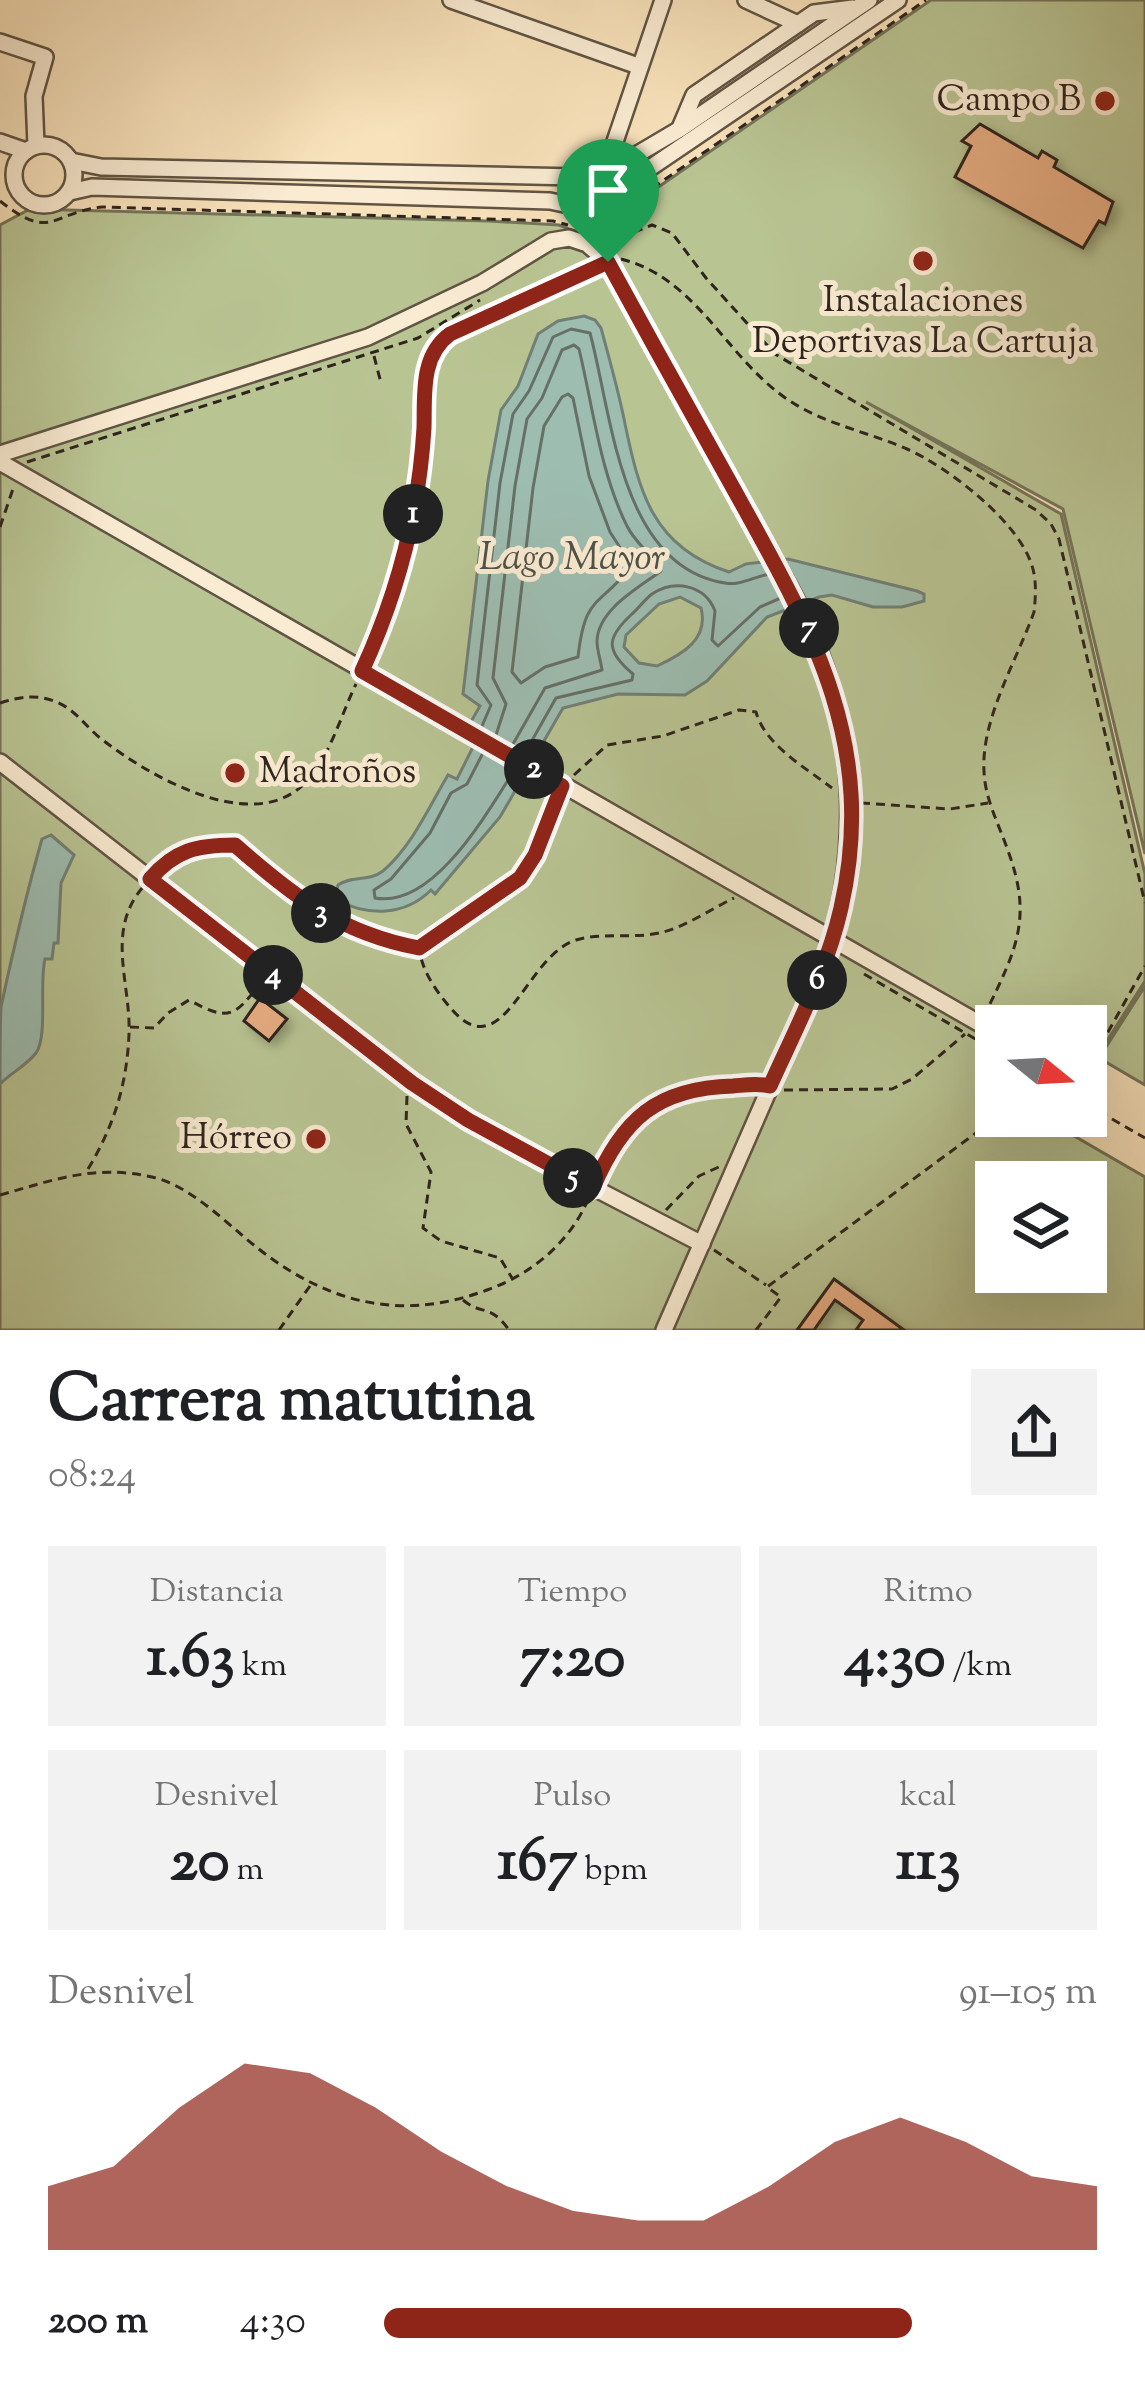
<!DOCTYPE html>
<html lang="es">
<head>
<meta charset="utf-8">
<style>
	:root { --surface:#fff; --page:#f2f2f2; --text:#202124; --muted:#757577; --accent:#8f2418 }
	body { margin:0; font-family:"Sorts Mill Goudy",serif; background:var(--page); color:var(--text); height:100vh; display:flex; flex-direction:column; font-size:45px; white-space:nowrap }
	* { box-sizing:border-box; margin:0 }
	p { font-size:39px; color:var(--muted) }
	.icon { flex:none; width:66px; height:66px; fill:none; stroke:currentColor; stroke-width:2; stroke-linecap:round; stroke-linejoin:round }
	.map { position:relative; height:1330px; overflow:hidden }
	.sheet { display:flex; flex-direction:column; background:var(--surface); flex:1 }
	.sheet>* { flex:none }
	.needle { width:78px; rotate:108deg }
	.tools { position:absolute; left:975px; top:1005px; display:grid; gap:24px }
	.tools a { display:grid; place-items:center; width:132px; height:132px; border-radius:0px; background:var(--surface); box-shadow:0 12px 48px #0002; font-size:60px }
	.pin { position:absolute; display:grid; place-items:center; width:102px; height:102px; color:#fff; margin:-123px -51px; border-radius:50% 50% 50% 0; rotate:-45deg; box-shadow:0 0 12px #0007 }
	.pin .icon { rotate:45deg }
	.km { position:absolute; width:60px; height:60px; margin:-30px; border-radius:50%; background:#222; color:#fff; font-size:33px; line-height:60px; text-align:center }
	.round { display:grid; place-items:center; flex:none; width:126px; height:126px; border-radius:0px; background:var(--page) }
	.summary { display:flex; align-items:center; justify-content:space-between; height:204px; padding:0 48px }
	h1 { font-size:66px; font-weight:800; line-height:90px }
	.stats { display:grid; grid-template-columns:repeat(3,1fr); gap:18px; height:204px; padding:12px 48px }
	.stats div { display:grid; align-content:center; border-radius:0px; background:var(--page); text-align:center }
	.stats b { font-size:60px; font-weight:800 }
	.stats small { font-size:33px; font-weight:400 }
	.stats p { font-size:33px }
	.chart { height:336px; padding:24px 48px }
	.chart p { display:flex; justify-content:space-between }
	.chart svg { width:100%; height:216px; margin-top:12px; fill:var(--accent); opacity:.7 }
	ul { padding:0 48px; list-style:none; font-size:39px }
	li { display:grid; grid-template-columns:192px 144px 1fr; align-items:center; height:90px }
	li i { height:30px; border-radius:15px; background:var(--accent) }
	.map>svg:first-child { display:block }
	.green { fill:#b9c493; stroke:#747458; stroke-width:3; fill-rule:evenodd }
	.water { fill:#9dbdb1; stroke:#718076; stroke-width:3; fill-rule:evenodd }
	.lines { fill:none; stroke-linecap:round; stroke-linejoin:round }
	.shore { stroke:#667067; stroke-width:3 }
	.building { fill:#e5ab81; stroke:#2e241d; stroke-width:3; filter:url(#shadow) }
	.minor-casing { stroke:#605444; stroke-width:20 }
	.path { stroke:#2e241d; stroke-width:3; stroke-dasharray:9 6; stroke-linecap:butt }
	.minor { stroke:#faecd3; stroke-width:15 }
	.route-casing { stroke:#fff; stroke-width:24 }
	.route { stroke:#8f2418; stroke-width:15 }
	.poi-dot { fill:#8f2418; stroke:#faecd3; stroke-width:4.5 }
	.labels { text-anchor:middle; dominant-baseline:central; stroke-width:10; stroke-linejoin:round; paint-order:stroke }
	.poi-label { font-size:36px; fill:#2e241d; stroke:#faecd3; text-anchor:end }
	.water-label { font-size:39px; font-style:italic; fill:#4f5249; stroke:#faecd3 }
</style>
</head>
<body>
<div class="map">
<svg width="1145" height="1330" viewBox="0 0 1145 1330">
	<defs>
		<filter id="shadow"><feDropShadow dx="5.5" dy="5.5" stdDeviation="6" flood-color="#0004"/></filter>
	</defs>
	<rect width="100%" height="100%" fill="#f8e2bb"/>
	<filter id="stains"><feTurbulence type="fractalNoise" baseFrequency=".00167" numOctaves="4"/><feColorMatrix values="0 0 0 0 .2 0 0 0 0 .09 0 0 0 0 .02 0 0 0 .5 -.17"/></filter>
	<radialGradient id="worn" r=".72"><stop offset=".6" stop-color="#630" stop-opacity="0"/><stop offset="1" stop-color="#630" stop-opacity=".3"/></radialGradient>
	<g class="green">
		<path d="M 931,0 L 1145,0 L 1145,854 L 1063,509 L 866,402 L 1061,514 L 1145,874 L 1145,981 L 1086,1074 L 1086,1026 L 996,1026 L 996,1116 L 1070,1116 L 1064,1130 L 1145,1177 L 1145,1330 L 0,1330 L 0,225 L 30,209 L 489,221 L 559,225 L 594,239 L 619,238 L 644,213 L 648,199 L 655,204 L 648,196 L 654,190 ZM 996,1182 L 1086,1182 L 1086,1272 L 996,1272 Z"/>
		<path d="M 1145,986 L 1145,1085 L 1099,1058 Z"/>
	</g>
	<g class="water">
		<path d="M 584,316 L 595,320 L 601,328 C 609,358 618,389 624,419 C 639,492 652,547 729,572 L 746,564 L 788,559 L 917,591 L 924,594 L 924,601 L 902,607 L 873,607 L 832,595 L 819,597 L 767,617 L 707,681 L 685,695 L 618,694 L 563,708 L 500,817 L 435,894 L 431,890 C 405,916 368,917 335,899 L 338,885 C 352,875 369,882 383,871 C 412,846 429,807 448,775 L 457,779 L 473,747 L 461,739 L 480,706 L 463,694 L 488,481 L 501,410 L 518,386 L 538,334 L 558,321 ZM 680,597 L 701,608 C 709,639 683,654 657,666 L 639,663 L 624,647 L 626,635 L 659,604 Z"/>
		<path d="M 51,835 L 74,855 L 61,883 L 58,943 L 54,943 L 52,959 L 45,959 C 39,983 48,1036 36,1053 C 27,1065 11,1073 0,1084 C 0,1060 0,1030 1,1007 C 13,951 26,895 42,839 Z"/>
	</g>
	<g class="lines">
		<g class="shore">
			<path d="M 568,394 L 573,398 L 589,476 L 610,532 L 632,566 C 597,609 585,595 578,657 L 545,667 L 521,683 L 512,672 L 533,488 L 544,426 L 562,397 Z"/>
			<path d="M 482,726 L 491,705 L 477,685 L 500,483 L 513,414 L 529,391 L 553,337 L 571,329 L 590,333 C 612,414 620,567 725,583 C 740,586 755,576 770,574"/>
			<path d="M 496,735 L 506,704 L 493,678 L 515,486 L 527,419 L 542,398 L 562,350 L 574,345 L 579,349 C 593,407 600,472 627,526 C 635,543 653,555 661,571 C 640,587 598,609 597,641 C 597,651 601,661 602,670 L 545,688 L 513,744"/>
			<path d="M 484,751 L 467,784 L 451,793 L 430,833 L 391,879 L 374,890 L 375,898 C 434,909 488,811 515,769"/>
			<path d="M 526,751 L 556,698 L 632,680 L 633,674 C 604,650 607,637 632,614 C 639,608 645,599 652,594 C 675,579 705,585 715,611 L 712,640 L 718,646 L 760,607 L 783,597"/>
		</g>
	</g>
	<g class="building">
		<path d="M 980,124 L 1038,158 L 1042,151 L 1057,160 L 1054,167 L 1113,202 L 1105,224 L 1099,221 L 1083,248 L 955,177 L 971,146 L 962,141 Z"/>
		<path d="M 260,998 L 287,1019 L 269,1041 L 244,1021 Z"/>
		<path d="M 834,1279 L 904,1330 L 856,1330 L 863,1320 L 835,1300 L 814,1330 L 797,1330 Z"/>
	</g>
	<g class="lines">
		<defs>
			<g id="minor">
				<path d="M 451,0 L 638,66"/>
				<path d="M 746,0 L 798,24"/>
				<path d="M 0,42 L 45,57 L 34,96 L 36,145"/>
				<path d="M 680,128 L 694,95 L 814,13 L 853,8"/>
				<path d="M 0,142 L 26,151"/>
				<circle cx="44" cy="175" r="30"/>
				<path d="M 71,161 L 101,167 L 577,177"/>
				<circle cx="600" cy="191" r="27"/>
				<path d="M 607,165 L 663,0"/>
				<path d="M 614,168 L 680,129 L 869,0"/>
				<path d="M 627,190 L 650,168 L 898,0"/>
				<path d="M 70,192 L 92,187 L 550,201 L 578,207"/>
				<path d="M 0,454 L 368,337 L 482,283 L 551,241 L 569,238 L 587,244 L 608,262 C 651,339 693,417 736,494 C 758,533 783,572 803,613 C 856,722 862,844 826,959 L 664,1330"/>
				<path d="M 0,462 L 996,1033"/>
				<path d="M 0,762 L 412,1083 L 496,1137 L 702,1244"/>
			</g>
		</defs>
		<use href="#minor" class="minor-casing"/>
		<g class="path">
			<path d="M 0,201 C 52,242 50,213 102,207 L 553,221 L 568,225"/>
			<path d="M 600,236 C 629,232 637,216 648,191 L 926,0"/>
			<path d="M 606,243 L 652,225 L 672,233 L 706,278 L 775,354 L 1036,510 L 1051,524 L 1059,539 L 1145,903"/>
			<path d="M 621,259 C 694,277 724,352 780,394 C 818,423 863,430 907,449 C 946,466 1012,517 1029,558 C 1037,575 1036,594 1034,612 C 1017,660 981,719 984,771 C 985,800 999,824 1008,851 C 1033,918 1016,950 987,1010"/>
			<path d="M 374,356 L 381,383"/>
			<path d="M 27,462 L 418,338 L 480,300"/>
			<path d="M 0,527 L 14,486"/>
			<path d="M 367,659 L 411,526 L 422,466 L 426,373 L 431,356 L 450,334 L 595,268"/>
			<path d="M 0,703 C 19,697 35,694 54,701 C 76,709 86,728 104,741 C 151,777 253,836 305,783 C 329,759 341,715 356,684"/>
			<path d="M 574,775 L 607,745 L 663,736 L 739,710 L 756,712 C 765,745 806,768 832,788"/>
			<path d="M 558,796 L 535,855 L 520,878 L 419,948 C 422,970 434,988 448,1005 C 503,1074 524,956 576,940 C 603,932 632,939 659,933 C 684,928 711,909 734,898"/>
			<path d="M 861,803 L 950,809 L 988,803"/>
			<path d="M 157,871 C 182,848 202,845 235,845 C 294,897 340,933 419,948"/>
			<path d="M 864,974 L 996,1051"/>
			<path d="M 130,1027 L 154,1028 L 168,1013 L 189,1000 C 227,1021 235,1018 260,983"/>
			<path d="M 1086,1053 L 1108,1032 L 1145,966"/>
			<path d="M 784,1090 L 892,1089 L 912,1079 L 965,1034"/>
			<path d="M 407,1096 L 406,1124 L 431,1172 L 423,1228 L 441,1241 L 500,1258 L 512,1278"/>
			<path d="M 1086,1104 L 1145,1138"/>
			<path d="M 88,1169 C 114,1126 127,1084 129,1034 C 131,983 105,931 143,887"/>
			<path d="M 598,1177 C 606,1158 616,1145 629,1130 C 672,1080 699,1091 758,1084"/>
			<path d="M 0,1195 C 54,1180 94,1164 152,1177 C 185,1184 217,1214 243,1236 C 316,1299 393,1325 487,1290 C 530,1275 568,1244 587,1202"/>
			<path d="M 666,1210 L 699,1176 L 723,1165"/>
			<path d="M 714,1250 L 766,1285"/>
			<path d="M 463,1300 C 482,1316 490,1303 509,1330"/>
			<path d="M 279,1330 L 310,1286"/>
			<path d="M 756,1330 L 781,1297 L 767,1287 L 999,1116"/>
		</g>
		<use href="#minor" class="minor"/>
	</g>
	<g class="lines">
		<defs>
			<path id="route" d="M 608,262 C 649,337 690,411 732,486 C 809,625 879,741 841,908 C 827,970 796,1028 770,1086 C 758,1083 746,1085 733,1086 C 657,1088 622,1119 593,1188 L 468,1120 L 412,1083 L 150,879 C 175,850 197,845 235,845 C 294,897 340,933 419,948 L 520,878 L 535,855 L 562,786 L 362,671 C 397,595 419,512 424,428 C 425,395 420,356 450,334 Z"/>
		</defs>
		<use href="#route" class="route-casing"/>
		<use href="#route" class="route"/>
	</g>
	<g class="poi-dot">
		<circle cx="1105" cy="101" r="12"/>
		<circle cx="923" cy="261" r="12"/>
		<circle cx="235" cy="773" r="12"/>
		<circle cx="316" cy="1139" r="12"/>
	</g>
	<g class="labels">
		<g class="poi-label">
			<text x="1081" y="101">Campo B</text>
			<text x="923" y="302" text-anchor="middle">Instalaciones<tspan x="923" dy="41">Deportivas La Cartuja</tspan></text>
			<text x="259" y="773" text-anchor="start">Madroños</text>
			<text x="292" y="1139">Hórreo</text>
		</g>
		<g class="water-label">
			<text x="572" y="560">Lago Mayor</text>
		</g>
	</g>
	<rect width="100%" height="100%" filter="url(#stains)"/>
	<rect width="100%" height="100%" fill="url(#worn)"/>
</svg>
<div class="tools">
<a><svg class="needle" viewBox="-14 -14 28 28"><path d="M0-13l5 13h-10z" fill="#e53935"/><path d="M0 13l5-13h-10z" fill="#757577"/></svg></a>
<a><svg class="icon" aria-label="layers" viewBox="0 0 24 24"><path d="M12 4l9 5-9 5-9-5zM3 14l9 5 9-5"/></svg></a>
</div>
<div class="pin" style="left:608px;top:262px;background:#1e9e55"><svg class="icon" aria-label="arrive" viewBox="0 0 24 24"><path d="M6 21V4h12l-3 4 3 4H6"/></svg></div>
<b class="km" style="left:413px;top:514px">1</b>
<b class="km" style="left:534px;top:769px">2</b>
<b class="km" style="left:321px;top:913px">3</b>
<b class="km" style="left:273px;top:975px">4</b>
<b class="km" style="left:573px;top:1178px">5</b>
<b class="km" style="left:817px;top:980px">6</b>
<b class="km" style="left:809px;top:628px">7</b>
</div>
<section class="sheet">
<div class="summary"><div><h1>Carrera matutina</h1><p>08:24</p></div><a class="round"><svg class="icon" aria-label="share" viewBox="0 0 24 24"><path d="M12 15V3M7 8l5-5 5 5M5 13v7h14v-7"/></svg></a></div>
<div class="stats">
<div><p>Distancia</p><b>1.63<small> km</small></b></div>
<div><p>Tiempo</p><b>7:20</b></div>
<div><p>Ritmo</p><b>4:30<small> /km</small></b></div>
</div>
<div class="stats">
<div><p>Desnivel</p><b>20<small> m</small></b></div>
<div><p>Pulso</p><b>167<small> bpm</small></b></div>
<div><p>kcal</p><b>113</b></div>
</div>
<div class="chart"><p><span>Desnivel</span>91–105 m</p>
<svg viewBox="0 0 160 44" preserveAspectRatio="none"><path d="M0 44V31L10 27L20 15L30 6L40 8L50 15L60 24L70 31L80 36L90 38L100 38L110 31L120 22L130 17L140 22L150 29L160 31V44z"/></svg>
</div>
<ul>
<li><b>200 m</b>4:30<i style="width:74%"></i></li>
</ul>
</section>
</body>
</html>
